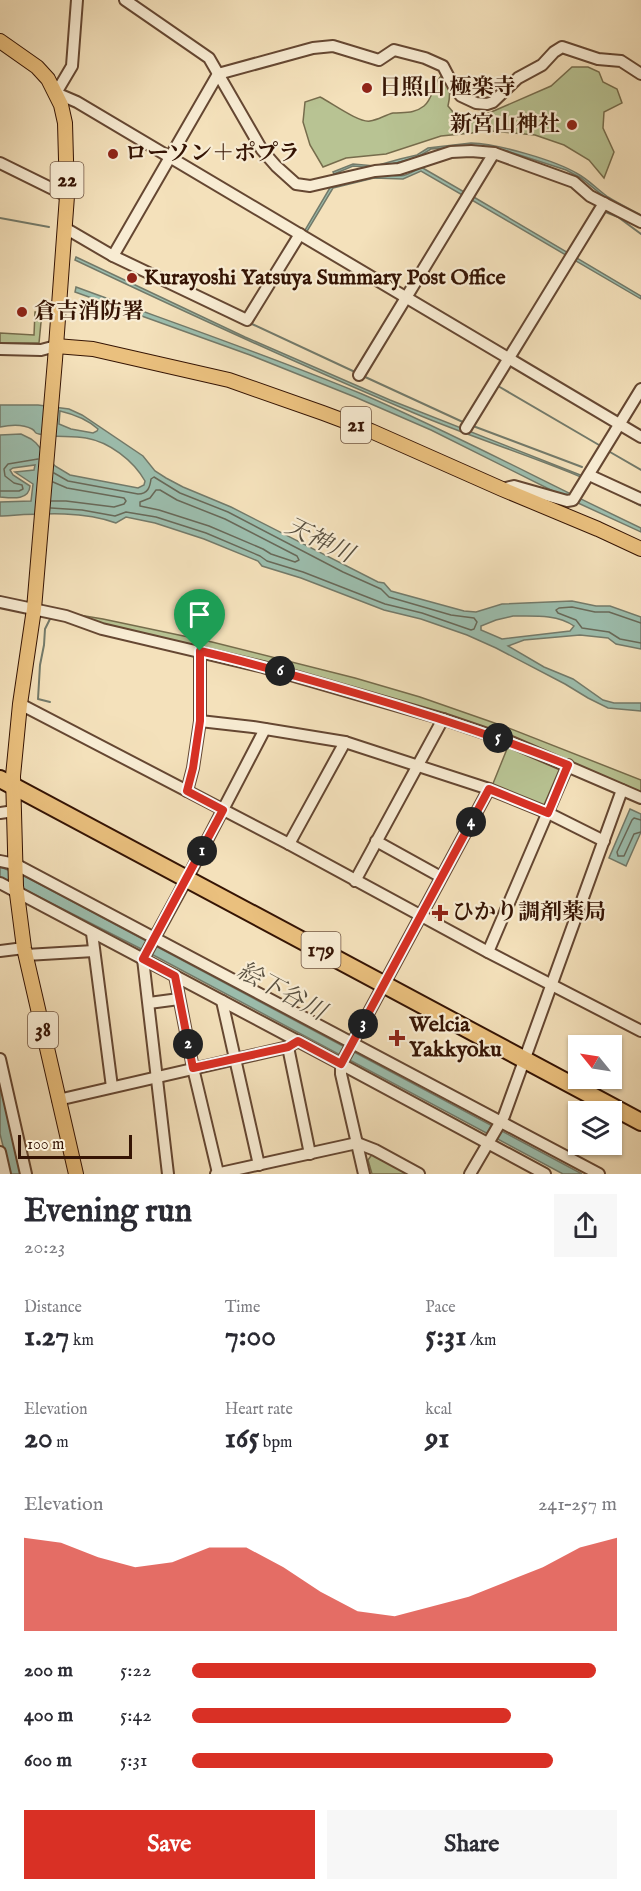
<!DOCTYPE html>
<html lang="en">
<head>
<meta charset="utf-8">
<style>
	:root { --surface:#fff; --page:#f7f7f7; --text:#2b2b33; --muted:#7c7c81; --accent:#d93025 }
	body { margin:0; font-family:"IM FELL English","Noto Serif JP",serif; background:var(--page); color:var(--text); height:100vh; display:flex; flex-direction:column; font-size:22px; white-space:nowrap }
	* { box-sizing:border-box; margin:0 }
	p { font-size:20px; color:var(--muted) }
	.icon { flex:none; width:33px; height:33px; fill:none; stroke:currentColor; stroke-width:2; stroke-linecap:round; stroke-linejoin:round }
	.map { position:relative; height:1174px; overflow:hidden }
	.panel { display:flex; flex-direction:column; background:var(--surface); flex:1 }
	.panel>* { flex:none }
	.needle { width:39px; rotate:300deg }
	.tools { position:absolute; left:568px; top:1035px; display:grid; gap:12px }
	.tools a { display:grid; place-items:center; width:54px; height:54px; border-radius:0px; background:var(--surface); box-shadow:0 2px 4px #0004; font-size:30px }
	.scale { position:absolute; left:18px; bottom:15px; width:114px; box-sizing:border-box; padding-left:6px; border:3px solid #351404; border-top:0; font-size:16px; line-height:21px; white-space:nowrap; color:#351404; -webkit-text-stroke:4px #f8ecd3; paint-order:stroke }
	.pin { position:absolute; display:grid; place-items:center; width:51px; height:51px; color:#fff; margin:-62px -26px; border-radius:50% 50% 50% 0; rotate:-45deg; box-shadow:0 0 6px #0007 }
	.pin .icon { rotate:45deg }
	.km { position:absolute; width:30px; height:30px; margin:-15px; border-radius:50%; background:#222; color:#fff; font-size:16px; line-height:30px; text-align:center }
	.round { display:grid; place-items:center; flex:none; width:63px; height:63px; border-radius:0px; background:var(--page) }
	.head { display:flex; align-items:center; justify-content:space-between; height:102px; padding:0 24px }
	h1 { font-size:33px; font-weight:800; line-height:45px }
	.figures { display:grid; grid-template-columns:repeat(3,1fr); gap:9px; height:102px; padding:6px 24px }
	.figures div { display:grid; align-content:center }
	.figures b { font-size:30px; font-weight:800 }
	.figures small { font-size:16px; font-weight:400 }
	.figures p { font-size:16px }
	.chart { height:168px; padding:12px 24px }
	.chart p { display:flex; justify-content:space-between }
	.chart svg { width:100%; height:108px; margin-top:6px; fill:var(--accent); opacity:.7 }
	.action { display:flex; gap:12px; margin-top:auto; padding:12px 24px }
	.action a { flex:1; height:69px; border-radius:0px; background:var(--accent); color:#fff; font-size:24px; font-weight:800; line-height:69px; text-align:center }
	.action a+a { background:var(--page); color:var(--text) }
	ul { padding:0 24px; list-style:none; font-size:20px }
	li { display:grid; grid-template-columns:96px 72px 1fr; align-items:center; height:45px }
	li i { height:15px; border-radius:8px; background:var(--accent) }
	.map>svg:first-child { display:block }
	.green { fill:#b8c393; stroke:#766c4c; stroke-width:1.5 }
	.water { fill:#9cbeae; stroke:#737a6a; stroke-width:1.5; fill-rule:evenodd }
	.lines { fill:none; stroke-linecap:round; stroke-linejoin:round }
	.shore { stroke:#686959; stroke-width:1.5 }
	.stream { stroke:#737a6a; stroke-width:2 }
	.minor-casing { stroke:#654732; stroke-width:14 }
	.major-casing { stroke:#351404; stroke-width:16 }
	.highway-casing { stroke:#351404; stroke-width:20 }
	.minor { stroke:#f8ecd3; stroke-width:10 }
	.major { stroke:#eac07e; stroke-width:14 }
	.highway { stroke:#eac07e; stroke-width:16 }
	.route-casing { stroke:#fff; stroke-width:12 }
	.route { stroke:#d93025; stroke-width:8 }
	.poi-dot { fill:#8f2418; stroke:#f8ecd3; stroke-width:2 }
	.labels { text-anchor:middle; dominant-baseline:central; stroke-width:4.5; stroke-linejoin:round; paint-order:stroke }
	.shield { fill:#f8ecd3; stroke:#705542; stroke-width:1.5 }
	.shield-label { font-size:21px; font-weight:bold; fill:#351404 }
	.poi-label { font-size:22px; font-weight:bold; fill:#351404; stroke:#f8ecd3; text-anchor:start }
	.water-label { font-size:24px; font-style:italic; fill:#595040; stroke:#f8ecd3 }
</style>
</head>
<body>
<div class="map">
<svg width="641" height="1174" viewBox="0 0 641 1174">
	<rect width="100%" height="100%" fill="#f4e1bb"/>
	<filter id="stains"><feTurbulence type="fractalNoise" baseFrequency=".00333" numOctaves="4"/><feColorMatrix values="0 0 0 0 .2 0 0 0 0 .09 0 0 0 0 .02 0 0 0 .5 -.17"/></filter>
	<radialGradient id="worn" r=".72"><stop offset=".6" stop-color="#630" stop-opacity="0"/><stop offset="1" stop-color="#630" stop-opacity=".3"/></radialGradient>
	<g class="green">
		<path d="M 572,67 L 588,67 L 599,72 L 603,82 L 617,89 L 622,103 L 604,112 L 603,128 L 614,152 L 604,178 L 589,160 L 564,145 L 535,135 L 492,131 L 441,136 L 386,154 L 346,158 L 323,167 L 310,145 L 303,122 L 305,102 L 320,97 C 332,103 359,123 370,121 C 378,120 385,115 393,113 C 405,112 414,114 424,106 C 434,98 432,83 443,74 C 450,85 451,93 448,106 L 453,112 L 475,117 L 489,113 L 551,86 Z"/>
		<path d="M 35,312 L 42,312 L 39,343 L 0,343 L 0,333 L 34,335 Z"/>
		<path d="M 73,614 L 103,619 L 212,642 L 355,678 L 420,697 L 506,727 L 641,780 L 641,794 L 508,739 L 103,628 Z"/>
		<path d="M 509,744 L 563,770 L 547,806 L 543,809 L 492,786 Z"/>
		<path d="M 373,1153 L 413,1174 L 372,1174 L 368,1160 Z"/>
	</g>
	<g class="water">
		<path d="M 471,143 C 498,144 555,160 578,174 C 589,180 598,190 608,197 C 619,204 630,209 641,215 L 641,217 L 607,199 L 581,178 L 566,170 L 507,151 L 481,146 L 431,149 L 416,158 L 375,168 L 353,166 L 334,174 L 333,172 L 353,164 L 375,166 L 400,159 L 417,155 L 428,148 Z"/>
		<path d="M 421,167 L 466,193 L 464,196 L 421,171 L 403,179 L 374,178 L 333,188 L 252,323 L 249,324 L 102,255 L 76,241 L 77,239 L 251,322 L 331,186 C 345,183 360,178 374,175 C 396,172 397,183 421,167 Z"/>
		<path d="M 472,196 L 641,296 L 641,299 L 470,199 Z"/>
		<path d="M 76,257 L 245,337 L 390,400 L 621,491 L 641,502 L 641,506 C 569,466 489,445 414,413 C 300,365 187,313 75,260 Z"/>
		<path d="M 76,287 C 171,322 268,355 362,394 C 457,435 548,484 641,528 L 641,532 L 565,497 L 431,430 L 355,397 L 250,355 L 75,292 Z"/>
		<path d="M 0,405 L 38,405 L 69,409 L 82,415 L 143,456 L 155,471 L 166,478 L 183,487 L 231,507 L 378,582 L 384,583 L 391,591 L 464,611 L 476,612 L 502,604 L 572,601 L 596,606 L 610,606 L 641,617 L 641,649 L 616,644 L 608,638 L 580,635 L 524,640 L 508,646 L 544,667 L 573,679 L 603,700 L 614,703 L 641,703 L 641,711 L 608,708 L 588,698 L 565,684 L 496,648 L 467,635 L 421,619 L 384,610 L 301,578 L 262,566 L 258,561 L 204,539 L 155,523 L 126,517 L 116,523 C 80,510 38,514 0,516 L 0,502 L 31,501 L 33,484 L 15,472 L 34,470 L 35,465 L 13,468 L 10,470 L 13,475 L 30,486 C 29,501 11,498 0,497 L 0,435 L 21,434 L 31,439 L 36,443 L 55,466 L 70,475 L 138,488 L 144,485 L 145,481 C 133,460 109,442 86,438 C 71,435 54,438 39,434 C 33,433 37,432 32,429 C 23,424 9,425 0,427 ZM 60,411 C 73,414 88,420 98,429 L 97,431 L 93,433 L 71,429 L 59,424 ZM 513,616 C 533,616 557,614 574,626 L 570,631 L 502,639 L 481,630 L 481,626 L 496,620 Z"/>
		<path d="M 630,809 L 641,814 L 641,832 L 626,866 L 609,858 Z"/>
		<path d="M 0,867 L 26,877 L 79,905 L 582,1174 L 563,1174 L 155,956 L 0,877 Z"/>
		<path d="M 0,1075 L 23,1174 L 10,1174 L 0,1134 Z"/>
	</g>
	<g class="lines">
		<g class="shore">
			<path d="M 156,490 L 160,490 L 177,500 L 225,519 L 297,556 L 299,560 L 295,562 L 271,554 L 263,549 L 209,526 L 159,510 L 140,506 L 140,502 L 150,498 Z"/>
			<path d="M 0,491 L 19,491 L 23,489 L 22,485 L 14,483 L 5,476 L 4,469 L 8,464 L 38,459"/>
			<path d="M 51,501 L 66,501 L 114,507 L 124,504 L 126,501 L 124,498 L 67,488 L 53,482"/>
			<path d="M 51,508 L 82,510 L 115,516 L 126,512 L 156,517 L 206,533 L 260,556 L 267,561 L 303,572 L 385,604 L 422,613 L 471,630 L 474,629 L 477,622 L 474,618 L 451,615 L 389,597 L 381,589 L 343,572 L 228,512 L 180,493 L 154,477 L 151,479 C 150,487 148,494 138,494 L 68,481 L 54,473"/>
			<path d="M 641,623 L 609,612 L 595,612 L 572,607 L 559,608 L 556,610 L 558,613 L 576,620 L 582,628 L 609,632 L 620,639 L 641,643"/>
			<path d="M 641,820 L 634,818 L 632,820 L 617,852 L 618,856 L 624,856 L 634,834 L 641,832"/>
		</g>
		<g class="stream">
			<path d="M 603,211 L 618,217 L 641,234"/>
			<path d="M 0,218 L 49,227"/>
			<path d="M 252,324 L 355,372"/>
			<path d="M 363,376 L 465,423"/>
			<path d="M 498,386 L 599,445"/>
			<path d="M 473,425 L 473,426 L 582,467"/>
			<path d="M 610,452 L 641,470"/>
			<path d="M 50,702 L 38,699 L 40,665 L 44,645 L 45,629 L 51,617"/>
		</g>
		<defs>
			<g id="minor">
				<path d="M 77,0 L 72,66 L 56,93 L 77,102 L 641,437"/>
				<path d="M 125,0 L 209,58 L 262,150 L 276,166 L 296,184 L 310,186 L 375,171 L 399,169 L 451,152 L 471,151 L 494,153 L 574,182 L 590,196 L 641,222"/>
				<path d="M 0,163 L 67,196"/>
				<path d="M 65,228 L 113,256 L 218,74 L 313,48 L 333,46 L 379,60 L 394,50 L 425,58 L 443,66 L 455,89 L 461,96 L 476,103 L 487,104 L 493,102 L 518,78 L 542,65 L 554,52 L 562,47 L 598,59 L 621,61 L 641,74"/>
				<path d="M 113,256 L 247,320 L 300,234"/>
				<path d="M 0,349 L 41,350 L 56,346"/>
				<path d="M 359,375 L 494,153"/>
				<path d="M 466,428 L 604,203"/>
				<path d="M 589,475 L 641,499"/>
				<path d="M 502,489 L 514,486 L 567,501 L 573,500 L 641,389"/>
				<path d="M 0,602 L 66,616 L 102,629 L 263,667 L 443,719 L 511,742 L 641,798"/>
				<path d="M 20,704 L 289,844 L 488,952 L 641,1031"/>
				<path d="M 200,721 L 253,727 L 345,742 L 489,789 L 548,813 L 604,841"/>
				<path d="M 187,791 L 193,768 L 200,721 L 200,651"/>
				<path d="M 0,813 L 14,811"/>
				<path d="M 376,841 L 441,877"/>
				<path d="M 289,844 L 345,742"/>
				<path d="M 0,861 L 15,864 L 599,1174"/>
				<path d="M 355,881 L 443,719"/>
				<path d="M 0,883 L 341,1064 L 545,1174"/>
				<path d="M 92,933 L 112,1087"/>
				<path d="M 0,951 L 24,948"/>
				<path d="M 488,952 L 568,765"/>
				<path d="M 26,955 L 94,951"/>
				<path d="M 175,976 L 193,1068 L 218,1173"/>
				<path d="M 222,1001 L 259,1165"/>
				<path d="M 149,1003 L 179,999"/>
				<path d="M 288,1047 L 310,1154"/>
				<path d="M 0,1059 L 26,1174"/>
				<path d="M 58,1100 L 288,1047 L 298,1041"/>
				<path d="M 0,1152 L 5,1174"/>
				<path d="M 168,1174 L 143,959 L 191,871 L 265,729"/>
				<path d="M 216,1174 L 357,1143 L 375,1150 L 419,1174"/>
				<path d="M 364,1174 L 341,1074 L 341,1064 L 489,789"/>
				<path d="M 470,1174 L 504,1116 L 622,790"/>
			</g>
			<g id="major">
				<path d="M 0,41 L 37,67 L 48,79 L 61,105 L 65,123 L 67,196 L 55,360 L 34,609 L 20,704 L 13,776 L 16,886 L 24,948 L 76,1174"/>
				<path d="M 56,346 L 93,349 L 229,380 L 323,413 L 371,431 L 502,489 L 598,529 L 641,549"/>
			</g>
			<path id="highway" d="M 0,779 L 641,1122"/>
		</defs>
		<use href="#minor" class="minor-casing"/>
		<use href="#major" class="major-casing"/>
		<use href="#highway" class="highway-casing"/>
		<use href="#minor" class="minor"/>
		<use href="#major" class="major"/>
		<use href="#highway" class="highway"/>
	</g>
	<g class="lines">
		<defs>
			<path id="route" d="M 200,651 C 252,663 304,678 355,693 C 427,714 498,737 568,765 L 548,813 L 489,789 L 341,1064 L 298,1041 L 288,1047 L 193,1068 L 175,976 L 143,959 L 223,810 L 187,791 L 193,768 L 200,721 Z"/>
		</defs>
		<use href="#route" class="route-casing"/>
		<use href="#route" class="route"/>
	</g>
	<g class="poi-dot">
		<circle cx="367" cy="88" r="6"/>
		<circle cx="572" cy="125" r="6"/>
		<circle cx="113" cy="154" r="6"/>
		<circle cx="132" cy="278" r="6"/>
		<circle cx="22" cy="312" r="6"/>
		<path d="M437 904h6v6h6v6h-6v6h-6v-6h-6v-6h6z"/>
		<path d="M394 1029h6v6h6v6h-6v6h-6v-6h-6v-6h6z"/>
	</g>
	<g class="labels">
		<g class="shield">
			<rect x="50.5" y="162" width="33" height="36" rx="4.5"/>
			<rect x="341" y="407" width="30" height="36" rx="4.5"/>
			<rect x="301.5" y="932" width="39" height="36" rx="4.5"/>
			<rect x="28" y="1012" width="30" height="36" rx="4.5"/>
		</g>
		<g class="shield-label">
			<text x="67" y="180">22</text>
			<text x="356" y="425">21</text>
			<text x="321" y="950">179</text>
			<text x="43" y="1030">38</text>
		</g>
		<g class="poi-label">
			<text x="379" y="88">日照山 極楽寺</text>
			<text x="560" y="125" text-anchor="end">新宮山神社</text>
			<text x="125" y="154">ローソン＋ポプラ</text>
			<text x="144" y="278">Kurayoshi Yatsuya Summary Post Office</text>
			<text x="34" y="312">倉吉消防署</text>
			<text x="452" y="913">ひかり調剤薬局</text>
			<text x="409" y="1025">Welcia<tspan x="409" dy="25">Yakkyoku</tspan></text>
		</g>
		<g class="water-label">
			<text transform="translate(319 541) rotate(26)">天神川</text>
			<text transform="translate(281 992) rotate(28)">絵下谷川</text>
		</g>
	</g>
	<rect width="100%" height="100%" filter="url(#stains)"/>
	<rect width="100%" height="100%" fill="url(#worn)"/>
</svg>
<div class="tools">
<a><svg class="needle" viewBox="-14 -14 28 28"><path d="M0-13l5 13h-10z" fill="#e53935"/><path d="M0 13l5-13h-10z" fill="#7c7c81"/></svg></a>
<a><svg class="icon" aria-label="layers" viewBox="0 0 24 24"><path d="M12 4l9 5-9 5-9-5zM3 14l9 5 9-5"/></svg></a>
</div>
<div class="scale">100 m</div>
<div class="pin" style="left:200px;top:651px;background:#1e9e55"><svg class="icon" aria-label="arrive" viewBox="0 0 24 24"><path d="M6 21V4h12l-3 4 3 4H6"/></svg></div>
<b class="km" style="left:202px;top:851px">1</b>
<b class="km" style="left:188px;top:1044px">2</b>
<b class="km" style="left:363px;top:1024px">3</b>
<b class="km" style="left:471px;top:822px">4</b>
<b class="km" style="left:498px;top:738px">5</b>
<b class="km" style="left:280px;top:671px">6</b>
</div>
<section class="panel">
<div class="head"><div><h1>Evening run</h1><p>20:23</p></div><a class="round"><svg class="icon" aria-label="share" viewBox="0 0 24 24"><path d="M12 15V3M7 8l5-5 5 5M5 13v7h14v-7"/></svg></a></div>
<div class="figures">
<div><p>Distance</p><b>1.27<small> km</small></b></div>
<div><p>Time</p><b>7:00</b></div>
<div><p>Pace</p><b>5:31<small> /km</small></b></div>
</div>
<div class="figures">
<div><p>Elevation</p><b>20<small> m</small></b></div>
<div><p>Heart rate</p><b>165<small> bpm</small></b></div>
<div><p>kcal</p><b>91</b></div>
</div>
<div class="chart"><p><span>Elevation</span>241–257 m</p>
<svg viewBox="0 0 160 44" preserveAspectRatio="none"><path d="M0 44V6L10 8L20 14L30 18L40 16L50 10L60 10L70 18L80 28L90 36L100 38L110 34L120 30L130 24L140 18L150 10L160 6V44z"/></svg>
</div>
<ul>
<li><b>200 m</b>5:22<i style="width:95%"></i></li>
<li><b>400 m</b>5:42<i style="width:75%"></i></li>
<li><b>600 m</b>5:31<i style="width:85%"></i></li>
</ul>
<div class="action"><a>Save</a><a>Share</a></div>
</section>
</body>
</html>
